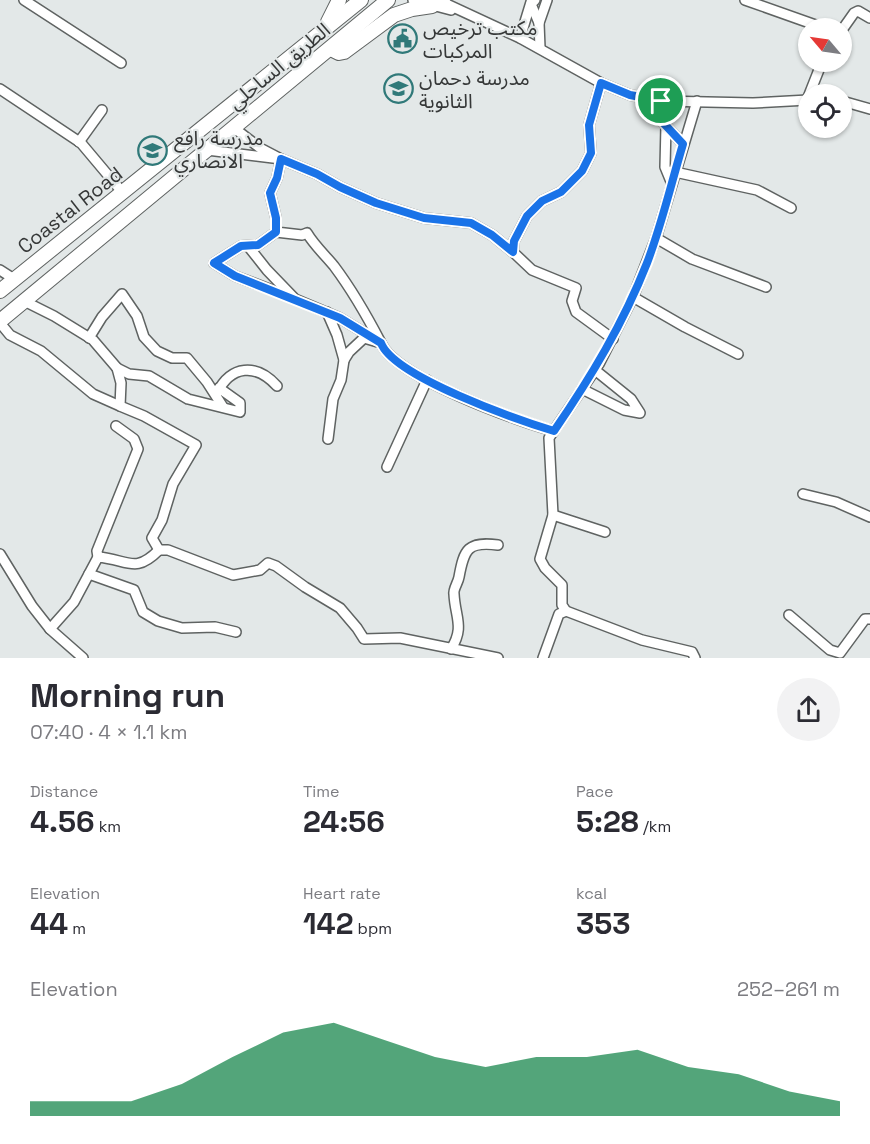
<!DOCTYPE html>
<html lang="en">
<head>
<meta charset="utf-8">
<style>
	:root { --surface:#fff; --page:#f2f2f3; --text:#2b2b33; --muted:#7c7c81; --accent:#0b8043 }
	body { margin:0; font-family:"Space Grotesk","Noto Sans Arabic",sans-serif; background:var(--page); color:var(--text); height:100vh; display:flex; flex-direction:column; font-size:22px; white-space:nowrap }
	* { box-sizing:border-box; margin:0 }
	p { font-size:20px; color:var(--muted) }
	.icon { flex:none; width:33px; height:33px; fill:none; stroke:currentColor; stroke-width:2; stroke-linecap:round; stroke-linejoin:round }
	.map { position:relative; height:658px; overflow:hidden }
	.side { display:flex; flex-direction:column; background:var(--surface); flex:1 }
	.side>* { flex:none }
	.needle { width:39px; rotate:299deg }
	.buttons { position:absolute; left:798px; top:18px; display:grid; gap:12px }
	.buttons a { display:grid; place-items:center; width:54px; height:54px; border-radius:50%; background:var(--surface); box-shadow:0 2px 4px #0004; font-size:30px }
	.pin { position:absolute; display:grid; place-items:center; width:51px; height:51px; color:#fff; margin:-26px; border:3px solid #fff; border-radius:50%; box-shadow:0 2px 6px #0007 }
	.round { display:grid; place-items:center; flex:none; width:63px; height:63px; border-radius:32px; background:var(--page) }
	.headline { display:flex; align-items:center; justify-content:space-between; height:102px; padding:0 30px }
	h1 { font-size:33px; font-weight:700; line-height:45px }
	.stats { display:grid; grid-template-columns:repeat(3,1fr); gap:9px; height:102px; padding:6px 30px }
	.stats div { display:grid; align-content:center }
	.stats b { font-size:30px; font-weight:700 }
	.stats small { font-size:16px; font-weight:400 }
	.stats p { font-size:16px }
	.chart { height:168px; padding:12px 30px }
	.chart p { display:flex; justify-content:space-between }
	.chart svg { width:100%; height:108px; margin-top:6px; fill:var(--accent); opacity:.7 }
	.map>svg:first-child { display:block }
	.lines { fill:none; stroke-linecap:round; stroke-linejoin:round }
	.minor-casing { stroke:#5f6362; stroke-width:12 }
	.highway-casing { stroke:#5f6362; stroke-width:16 }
	.minor { stroke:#fff; stroke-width:9 }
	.highway { stroke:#fff; stroke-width:14 }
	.route-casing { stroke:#fff; stroke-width:12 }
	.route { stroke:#1a73e8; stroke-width:8 }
	.labels { text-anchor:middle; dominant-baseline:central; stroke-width:4.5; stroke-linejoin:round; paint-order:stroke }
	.poi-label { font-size:20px; fill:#363838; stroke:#e3e8e8; text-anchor:start }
	.street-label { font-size:20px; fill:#363838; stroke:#e3e8e8 }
</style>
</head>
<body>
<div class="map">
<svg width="870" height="658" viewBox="0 0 870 658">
	<rect width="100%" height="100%" fill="#e3e8e8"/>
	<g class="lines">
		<defs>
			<g id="minor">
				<path d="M 24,0 L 121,63"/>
				<path d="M 413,0 L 451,10"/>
				<path d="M 438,0 L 520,38 L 601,83 L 630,95 L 661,101 L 753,103 L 808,100"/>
				<path d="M 535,0 L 531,4 L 539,23 L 540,48"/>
				<path d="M 745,0 L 824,28"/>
				<path d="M 539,23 L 547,0"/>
				<path d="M 842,30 L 854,13 L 858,11 L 870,18"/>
				<path d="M 520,38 L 531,2"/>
				<path d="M 601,83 L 589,125 L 591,153 L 582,171 L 561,192 L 542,201 L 527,216 L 514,241 L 513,252 L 532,270 L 576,288 L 572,301 L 576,312 L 613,339"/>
				<path d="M 0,89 L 81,143 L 123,193"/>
				<path d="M 807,100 L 822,62"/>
				<path d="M 661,101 L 654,108 L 655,114 L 683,144"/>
				<path d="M 842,101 L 870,109"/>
				<path d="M 666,125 L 665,167 L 672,184"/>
				<path d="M 234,128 L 260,148 L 281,159 L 317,174 L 340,187 L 376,203 L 424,218 L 471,223 L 492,235 L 513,252"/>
				<path d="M 79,142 L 102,110"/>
				<path d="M 207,150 L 281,159 L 277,178 L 270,193 L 276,218 L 276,232 L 302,235 L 307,233 C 314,245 325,255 334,266 C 352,290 367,316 381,343 L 340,318 L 295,299 L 267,270 L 248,246"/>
				<path d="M 675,172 L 757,190 L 791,208"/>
				<path d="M 276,232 L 258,245 L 241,246 L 214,263 L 235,276 L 293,298"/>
				<path d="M 656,238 L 692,259 L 766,287"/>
				<path d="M 0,270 L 14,279"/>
				<path d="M 633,297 L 685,327 L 738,354"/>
				<path d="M 24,301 L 54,316 L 93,340 L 117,368 L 129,374 L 149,376 L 188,399 L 240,412 L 240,403 L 219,388"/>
				<path d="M 327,312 L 337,335 L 344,360 L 341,380 L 333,399 L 328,439"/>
				<path d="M 0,323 L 10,335 L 41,351 L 93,394 L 120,406"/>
				<path d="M 89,338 L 102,317 L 122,294 L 137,316 L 144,337 L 157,351 L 172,358 L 187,358 L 207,382 L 223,407"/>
				<path d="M 344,360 L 349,352 L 364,338 L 381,343 C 395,377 517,421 554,431"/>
				<path d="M 117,368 L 121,383 L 120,406 L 144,416 L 196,445 L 173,484 L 162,520 L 152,538 L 159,550"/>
				<path d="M 582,389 L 624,410 L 640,413 L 631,399 L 595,370"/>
				<path d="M 217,393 C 231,365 256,363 277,386"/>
				<path d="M 387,467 L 427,380"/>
				<path d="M 803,494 L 836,502 L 870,517"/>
				<path d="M 553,515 L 605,532"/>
				<path d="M 0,554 L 32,606 L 50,629 L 83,658"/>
				<path d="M 98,557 L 97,551 L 138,449 L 134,439 L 116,426"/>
				<path d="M 89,574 L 134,590 L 143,612 L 158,621 L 182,628 L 215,627 L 236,632"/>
				<path d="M 789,615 L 830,650 L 840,653 L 865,619 L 870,619"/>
				<path d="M 50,629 L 74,602 L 98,557 C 129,560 135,574 159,550 L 168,550 L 233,575 L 260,570 L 268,563 L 276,566 L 305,587 L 340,608 L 357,628 L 364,639 L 400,638 L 498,658"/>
				<path d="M 451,649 C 465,627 455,617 454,594 C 453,589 458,583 459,577 C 464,549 468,541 498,545"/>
				<path d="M 543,658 L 559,614 L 566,611"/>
				<path d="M 695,658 L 692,652 L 642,640 L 566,611 L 562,605 L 562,585 L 545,568 L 540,559 L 553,515 L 549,438 L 599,364 L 633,297 L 656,238 L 697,101"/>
			</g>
			<g id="highway">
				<path d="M 441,0 L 443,2"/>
				<path d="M 328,22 L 339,0"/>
				<path d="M 331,49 L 339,53 L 344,52 L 394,15 L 412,9 L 432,6"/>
				<path d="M 0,291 L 361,0"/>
				<path d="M 0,321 L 388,0"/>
			</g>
		</defs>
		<use href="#minor" class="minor-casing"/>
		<use href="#highway" class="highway-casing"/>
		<use href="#minor" class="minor"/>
		<use href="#highway" class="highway"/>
	</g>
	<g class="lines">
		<defs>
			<path id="route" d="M 601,83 L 630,95 L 661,101 L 654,108 L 655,114 L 683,144 C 671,184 662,224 647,263 C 623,324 591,377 554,431 C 518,420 394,377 381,343 L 340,318 L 235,276 L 214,263 L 241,246 L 258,245 L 276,232 L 276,218 L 270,193 L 277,178 L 281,159 L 317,174 L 340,187 L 376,203 L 424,218 L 471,223 L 492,235 L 513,252 L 514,241 L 527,216 L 542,201 L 561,192 L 582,171 L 591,153 L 589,125 Z"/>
		</defs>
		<use href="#route" class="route-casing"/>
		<use href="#route" class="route"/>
	</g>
	<defs>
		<symbol id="civic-ring" viewBox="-11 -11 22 22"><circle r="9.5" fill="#e3e8e8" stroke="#307979" stroke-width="1.5"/><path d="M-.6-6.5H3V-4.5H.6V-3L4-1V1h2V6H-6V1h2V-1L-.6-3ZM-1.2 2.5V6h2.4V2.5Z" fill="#307979"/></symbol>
		<symbol id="school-ring" viewBox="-11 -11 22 22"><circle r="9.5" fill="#e3e8e8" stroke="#307979" stroke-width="1.5"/><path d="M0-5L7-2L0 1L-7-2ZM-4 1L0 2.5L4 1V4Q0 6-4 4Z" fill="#307979"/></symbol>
	</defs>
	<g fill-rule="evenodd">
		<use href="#civic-ring" x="386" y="22" width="33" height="33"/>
		<use href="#school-ring" x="382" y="72" width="33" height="33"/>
		<use href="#school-ring" x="136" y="134" width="33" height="33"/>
	</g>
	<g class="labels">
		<g class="poi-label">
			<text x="423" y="28">مكتب ترخيص<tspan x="423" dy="23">المركبات</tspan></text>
			<text x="419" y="78">مدرسة دحمان<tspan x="419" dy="23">الثانوية</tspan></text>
			<text x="174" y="138">مدرسة رافع<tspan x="174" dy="23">الانصاري</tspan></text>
		</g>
		<g class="street-label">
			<text transform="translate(279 66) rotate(-39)">الطريق الساحلي</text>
			<text transform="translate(70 210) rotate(-38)">Coastal Road</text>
		</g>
	</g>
</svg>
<div class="buttons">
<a><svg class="needle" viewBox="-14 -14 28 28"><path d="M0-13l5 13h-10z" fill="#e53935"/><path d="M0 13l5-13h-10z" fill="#7c7c81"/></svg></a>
<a><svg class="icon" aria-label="locate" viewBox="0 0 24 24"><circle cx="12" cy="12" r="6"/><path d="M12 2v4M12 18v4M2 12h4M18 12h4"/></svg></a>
</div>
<div class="pin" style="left:661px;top:101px;background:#1e9e55"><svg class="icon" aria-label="arrive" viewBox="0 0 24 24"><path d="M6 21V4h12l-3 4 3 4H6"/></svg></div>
</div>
<section class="side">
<div class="headline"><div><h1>Morning run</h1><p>07:40 · 4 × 1.1 km</p></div><a class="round"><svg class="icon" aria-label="share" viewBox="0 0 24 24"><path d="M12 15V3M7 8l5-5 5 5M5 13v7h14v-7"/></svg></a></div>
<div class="stats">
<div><p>Distance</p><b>4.56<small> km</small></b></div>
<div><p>Time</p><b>24:56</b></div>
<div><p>Pace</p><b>5:28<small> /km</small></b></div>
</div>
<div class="stats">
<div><p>Elevation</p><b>44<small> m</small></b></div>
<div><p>Heart rate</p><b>142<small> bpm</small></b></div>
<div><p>kcal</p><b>353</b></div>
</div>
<div class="chart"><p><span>Elevation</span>252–261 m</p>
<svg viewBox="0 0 160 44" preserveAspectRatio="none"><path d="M0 44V38L10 38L20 38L30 31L40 20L50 10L60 6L70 13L80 20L90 24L100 20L110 20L120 17L130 24L140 27L150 34L160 38V44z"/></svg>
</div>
</section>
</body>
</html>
